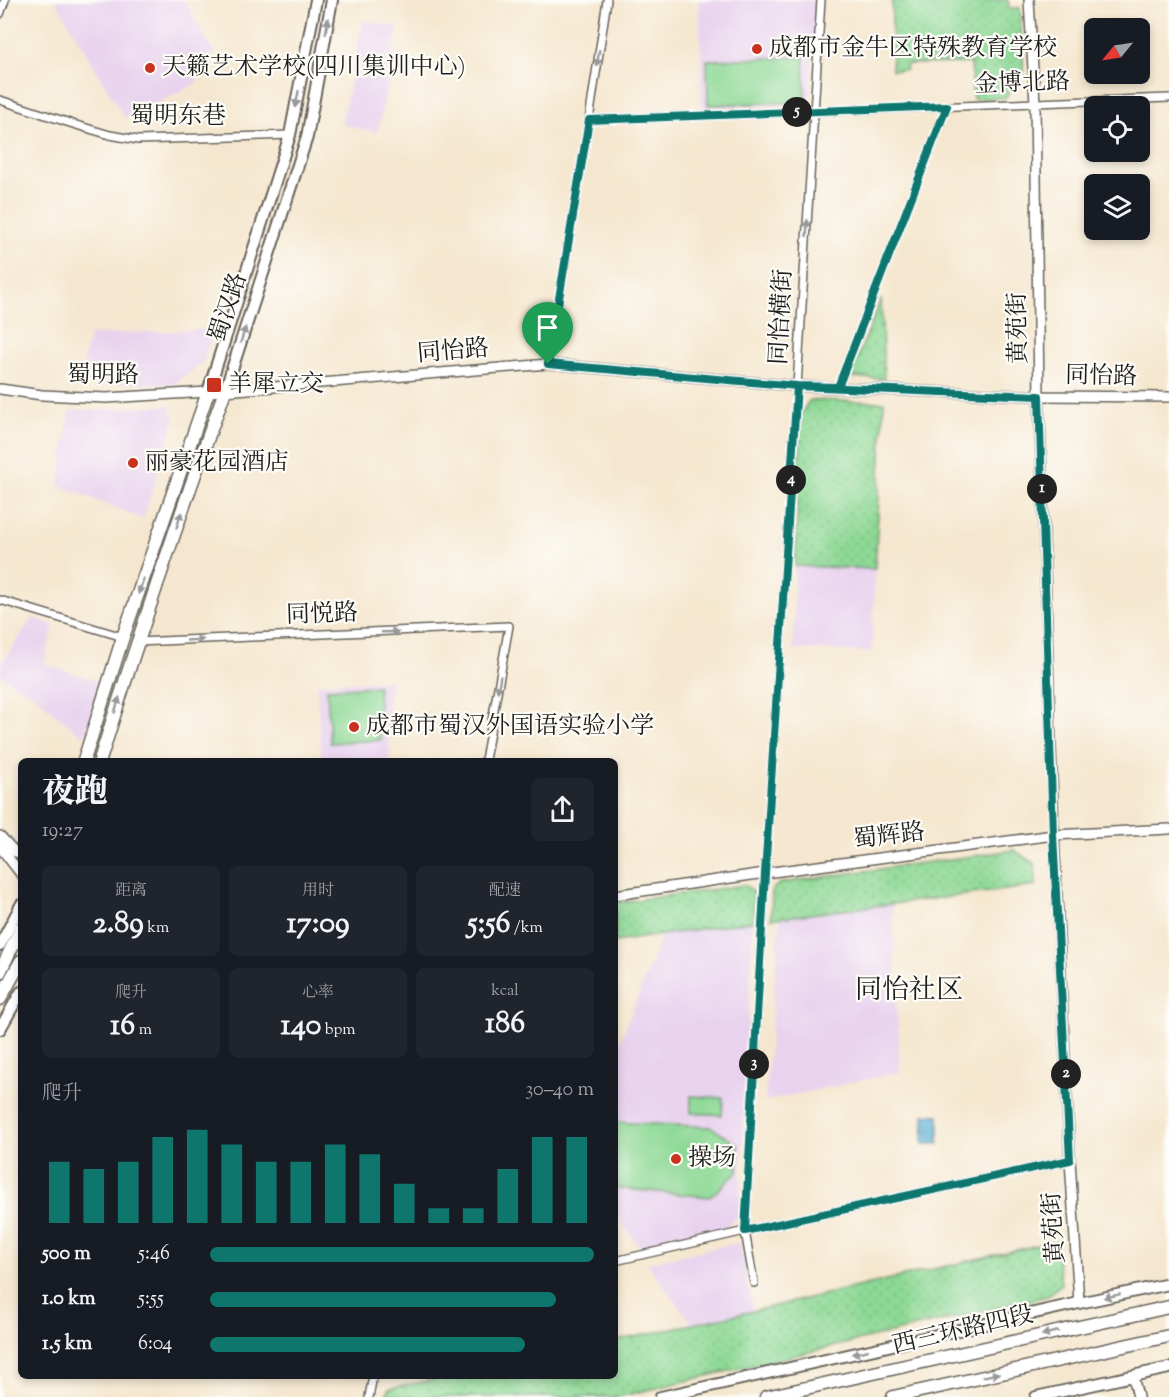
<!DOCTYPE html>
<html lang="zh">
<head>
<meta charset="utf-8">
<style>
	:root { --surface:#171b24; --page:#20242c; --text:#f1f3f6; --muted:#9ea1a6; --accent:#0f766e }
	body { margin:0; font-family:"Sorts Mill Goudy","Noto Serif SC",serif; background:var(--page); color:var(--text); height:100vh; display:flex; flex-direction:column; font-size:22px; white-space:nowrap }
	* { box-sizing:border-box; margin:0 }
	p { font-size:20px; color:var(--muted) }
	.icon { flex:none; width:33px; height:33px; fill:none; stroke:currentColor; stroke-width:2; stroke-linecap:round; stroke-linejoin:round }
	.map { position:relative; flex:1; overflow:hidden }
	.side { position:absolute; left:18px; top:758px; width:600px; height:621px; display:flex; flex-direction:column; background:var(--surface); border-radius:9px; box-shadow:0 3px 9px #0003 }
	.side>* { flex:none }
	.needle { width:39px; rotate:240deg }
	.fabs { position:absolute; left:1084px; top:18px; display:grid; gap:12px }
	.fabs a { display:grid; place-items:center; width:66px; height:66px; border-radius:9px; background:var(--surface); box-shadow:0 3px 9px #0003; font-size:30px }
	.pin { position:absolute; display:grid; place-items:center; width:51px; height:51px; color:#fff; margin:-62px -26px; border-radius:50% 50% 50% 0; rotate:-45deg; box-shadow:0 0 6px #0007 }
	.pin .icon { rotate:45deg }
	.km { position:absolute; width:30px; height:30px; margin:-15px; border-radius:50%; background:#222; color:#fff; font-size:16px; line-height:30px; text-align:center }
	.round { display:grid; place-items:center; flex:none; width:63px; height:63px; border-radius:9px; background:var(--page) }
	.headline { display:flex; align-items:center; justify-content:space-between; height:102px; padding:0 24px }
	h1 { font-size:33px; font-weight:800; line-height:45px }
	.metrics { display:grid; grid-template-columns:repeat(3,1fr); gap:9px; height:102px; padding:6px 24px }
	.metrics div { display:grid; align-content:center; border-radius:9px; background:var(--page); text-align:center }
	.metrics b { font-size:30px; font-weight:800 }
	.metrics small { font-size:16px; font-weight:400 }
	.metrics p { font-size:16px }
	.chart { height:168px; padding:12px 24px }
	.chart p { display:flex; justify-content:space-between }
	.chart svg { width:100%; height:108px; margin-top:6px; stroke:var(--accent); stroke-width:6 }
	ul { padding:0 24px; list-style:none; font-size:20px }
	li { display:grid; grid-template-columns:96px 72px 1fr; align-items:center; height:45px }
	li i { height:15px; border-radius:8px; background:var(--accent) }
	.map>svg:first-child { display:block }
	.built { fill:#e8d2ee }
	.park { fill:url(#park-dots); stroke:#547a58; stroke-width:1.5 }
	.pitch { fill:#8cd894; stroke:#547a58; stroke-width:1.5 }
	.water { fill:url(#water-ripples); stroke:#386476; stroke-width:1.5 }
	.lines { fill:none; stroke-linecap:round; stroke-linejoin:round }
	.minor-casing { stroke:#68635b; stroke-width:10 }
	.tertiary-casing { stroke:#68635b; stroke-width:12 }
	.secondary-casing { stroke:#68635b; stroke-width:14 }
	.primary-casing { stroke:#68635b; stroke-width:14 }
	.trunk-casing { stroke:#68635b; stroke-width:15 }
	.minor { stroke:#fff; stroke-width:7 }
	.tertiary { stroke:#fff; stroke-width:9 }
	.secondary { stroke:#fff; stroke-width:10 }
	.primary { stroke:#fff; stroke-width:10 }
	.trunk { stroke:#fff; stroke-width:12 }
	.oneway { fill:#999 }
	.route-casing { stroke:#fff; stroke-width:12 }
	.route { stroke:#0f766e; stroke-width:8 }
	.poi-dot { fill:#c8321e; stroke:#fdfcf7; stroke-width:2 }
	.labels { text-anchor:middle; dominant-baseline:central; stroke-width:4.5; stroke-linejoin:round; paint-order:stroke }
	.poi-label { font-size:24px; fill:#1c1c1c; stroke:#fdfcf7; text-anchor:start }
	.street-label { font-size:24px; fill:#1c1c1c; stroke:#fdfcf7 }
	.quarter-label { font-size:27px; fill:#1c1c1c; stroke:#fdfcf7 }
</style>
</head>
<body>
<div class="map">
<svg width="1169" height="1397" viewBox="0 0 1169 1397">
	<defs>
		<pattern id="park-dots" width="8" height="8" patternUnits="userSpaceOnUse" patternTransform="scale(1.5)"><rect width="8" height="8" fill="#8cd894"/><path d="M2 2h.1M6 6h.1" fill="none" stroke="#78b97f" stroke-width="1.8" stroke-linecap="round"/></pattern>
		<pattern id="water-ripples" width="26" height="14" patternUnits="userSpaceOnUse" patternTransform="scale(1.5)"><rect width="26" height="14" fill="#54abd1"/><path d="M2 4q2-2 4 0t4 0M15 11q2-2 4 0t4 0" fill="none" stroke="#458aa9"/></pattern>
	</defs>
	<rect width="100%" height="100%" fill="#fdfcf7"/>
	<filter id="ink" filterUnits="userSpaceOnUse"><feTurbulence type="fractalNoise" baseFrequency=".0167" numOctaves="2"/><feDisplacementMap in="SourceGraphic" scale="12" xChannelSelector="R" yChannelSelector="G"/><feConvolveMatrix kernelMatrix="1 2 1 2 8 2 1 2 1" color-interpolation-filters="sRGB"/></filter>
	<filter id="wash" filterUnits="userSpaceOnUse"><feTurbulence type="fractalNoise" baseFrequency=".008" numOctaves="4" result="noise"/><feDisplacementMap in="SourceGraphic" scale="24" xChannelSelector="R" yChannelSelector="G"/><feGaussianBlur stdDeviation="1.35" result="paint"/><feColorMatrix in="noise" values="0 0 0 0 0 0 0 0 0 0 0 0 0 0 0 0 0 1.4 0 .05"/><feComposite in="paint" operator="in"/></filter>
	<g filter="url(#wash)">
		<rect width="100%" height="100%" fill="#f5e7cf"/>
		<g class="built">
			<path d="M 55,0 L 184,0 L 214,53 L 195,84 L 125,119 Z"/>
			<path d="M 699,0 L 816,0 L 810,98 L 803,105 L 702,108 Z"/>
			<path d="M 363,21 L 398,27 L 390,72 L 377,133 L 341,124 Z"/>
			<path d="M 215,329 L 203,362 L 175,384 L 79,383 L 89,335 Z"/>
			<path d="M 170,405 L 175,419 L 143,519 L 59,485 L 70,410 L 103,410 Z"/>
			<path d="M 795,566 L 875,569 L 872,652 L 793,649 Z"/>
			<path d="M 33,617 L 54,625 L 44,664 L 104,683 L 84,737 L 53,712 L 35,695 L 0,676 L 0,665 Z"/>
			<path d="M 391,680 L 388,695 L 390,760 L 321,760 L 317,684 Z"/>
			<path d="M 892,904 L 900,1072 L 765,1101 L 780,917 Z"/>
			<path d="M 753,921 L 739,1216 L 725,1228 L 641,1248 L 615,1216 L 615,1054 L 662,935 Z"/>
			<path d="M 740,1242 L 753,1311 L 692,1324 L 647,1263 Z"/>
		</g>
		<g class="park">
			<path d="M 892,0 L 1008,0 L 1009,8 L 1020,8 L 1024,73 L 1005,98 L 973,99 L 971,63 L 907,64 L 906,70 L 892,70 Z"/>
			<path d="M 881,299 L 884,379 L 850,377 Z"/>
			<path d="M 810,400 L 884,402 L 875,569 L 795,566 L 801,413 Z"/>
			<path d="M 1014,850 L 1035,864 L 1036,886 L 771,919 L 772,890 L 780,883 Z"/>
			<path d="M 745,885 L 754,892 L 753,921 L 615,942 L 615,903 Z"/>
			<path d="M 1055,1241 L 1061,1284 L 1048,1296 L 618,1397 L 386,1397 L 388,1389 L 451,1376 L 615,1376 L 615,1341 L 753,1311 Z"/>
		</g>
		<g class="pitch">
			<path d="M 804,57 L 805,102 L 708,105 L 707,60 Z"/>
			<path d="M 378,686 L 381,740 L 330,743 L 327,689 Z"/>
			<path d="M 691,1096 L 723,1098 L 722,1115 L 691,1113 Z"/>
			<path d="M 615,1122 L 711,1127 L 738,1145 L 738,1172 L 710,1197 L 615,1188 Z"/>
		</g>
		<path class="water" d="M 924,1114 L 939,1115 L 939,1144 L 923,1144 Z"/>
	</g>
	<g filter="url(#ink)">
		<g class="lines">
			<defs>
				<g id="minor">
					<path d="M 0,14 L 5,0"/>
					<path d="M 0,100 L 73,124 L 110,135 L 138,140 L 290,135"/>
					<path d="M 589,120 L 1169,98"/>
					<path d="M 548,364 L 589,120 L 607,0"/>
					<path d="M 838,387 L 947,106"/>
					<path d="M 0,600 L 123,637"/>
					<path d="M 137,642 L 509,626 L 485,760"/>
					<path d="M 615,1261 L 745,1231 L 1070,1160"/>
					<path d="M 754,1283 L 745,1231 L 765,873 L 797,386 L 821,0"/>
					<path d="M 369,1397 L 373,1376"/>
				</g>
				<g id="tertiary">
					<path d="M 1029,0 L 1035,103 L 1039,396 L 1054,835 L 1070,1160 L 1079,1303"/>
					<path d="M 0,389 L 42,395 L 106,398 L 225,391 L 548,364 L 797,386 L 1039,396 L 1169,397"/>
					<path d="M 0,836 L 15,852 L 21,853"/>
					<path d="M 0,847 L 21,874"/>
					<path d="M 615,895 L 765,873 L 1054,835 L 1169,829"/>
					<path d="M 1133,1376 L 1138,1397"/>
				</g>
				<g id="secondary">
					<path d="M 0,945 L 21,905"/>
					<path d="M 0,1029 L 21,992"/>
					<path d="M 661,1397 L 1079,1303 L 1169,1284"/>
					<path d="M 1036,1397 L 1169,1368"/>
				</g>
				<g id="primary">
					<path d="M 225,391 L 307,137 L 332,0"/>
					<path d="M 208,392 L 290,135 L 316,0"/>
				</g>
				<g id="trunk">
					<path d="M 84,760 L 123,637 L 208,392"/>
					<path d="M 100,760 C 139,636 180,513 225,391"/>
					<path d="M 0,972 L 21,928"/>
					<path d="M 0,999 L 21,961"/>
					<path d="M 766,1397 L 1169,1307"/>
					<path d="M 893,1397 L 1169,1336"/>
				</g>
			</defs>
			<use href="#minor" class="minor-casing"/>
			<use href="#tertiary" class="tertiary-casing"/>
			<use href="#secondary" class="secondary-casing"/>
			<use href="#primary" class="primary-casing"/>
			<use href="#trunk" class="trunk-casing"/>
			<use href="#minor" class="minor"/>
			<use href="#tertiary" class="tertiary"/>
			<use href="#secondary" class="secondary"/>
			<use href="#primary" class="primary"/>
			<use href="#trunk" class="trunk"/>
		</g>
		<defs><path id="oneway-solid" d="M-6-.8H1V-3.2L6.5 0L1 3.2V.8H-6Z" transform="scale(1.5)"/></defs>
		<g class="oneway">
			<use href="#oneway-solid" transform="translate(327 26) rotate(-80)"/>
			<use href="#oneway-solid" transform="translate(598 58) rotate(99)"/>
			<use href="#oneway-solid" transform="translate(297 99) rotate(101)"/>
			<use href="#oneway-solid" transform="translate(807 228) rotate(-87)"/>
			<use href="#oneway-solid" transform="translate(243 335) rotate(-72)"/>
			<use href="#oneway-solid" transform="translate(179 520) rotate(-72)"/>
			<use href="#oneway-solid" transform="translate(141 586) rotate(109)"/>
			<use href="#oneway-solid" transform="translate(390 632) rotate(-2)"/>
			<use href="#oneway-solid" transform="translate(195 640) rotate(-3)"/>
			<use href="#oneway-solid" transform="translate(499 684) rotate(100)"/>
			<use href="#oneway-solid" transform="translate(117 705) rotate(-73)"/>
			<use href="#oneway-solid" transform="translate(1112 1296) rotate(168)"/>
			<use href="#oneway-solid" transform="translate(1050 1333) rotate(167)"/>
			<use href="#oneway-solid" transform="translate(860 1352) rotate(167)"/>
			<use href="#oneway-solid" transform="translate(991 1375) rotate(-12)"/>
		</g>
	</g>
	<g class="lines" filter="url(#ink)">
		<defs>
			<path id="route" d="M 548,364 L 797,386 L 1039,396 L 1053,835 L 1070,1160 L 745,1231 L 765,873 L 797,386 L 838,387 L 947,106 L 589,120 L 548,364"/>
		</defs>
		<use href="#route" class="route-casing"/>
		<use href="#route" class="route"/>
	</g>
	<g class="poi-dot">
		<circle cx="757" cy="49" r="6"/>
		<circle cx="150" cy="68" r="6"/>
		<rect x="206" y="377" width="16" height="16" rx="3"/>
		<circle cx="133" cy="463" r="6"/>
		<circle cx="354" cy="727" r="6"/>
		<circle cx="676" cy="1159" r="6"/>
	</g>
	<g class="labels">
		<g class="poi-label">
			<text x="769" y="49">成都市金牛区特殊教育学校</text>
			<text x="162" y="68">天籁艺术学校(四川集训中心)</text>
			<text x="228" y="385">羊犀立交</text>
			<text x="145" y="463">丽豪花园酒店</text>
			<text x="366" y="727">成都市蜀汉外国语实验小学</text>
			<text x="688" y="1159">操场</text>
		</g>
		<g class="street-label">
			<text transform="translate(1022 84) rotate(-2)">金博北路</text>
			<text x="178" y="117">蜀明东巷</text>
			<text transform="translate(229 308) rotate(-72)">蜀汉路</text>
			<text transform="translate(782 317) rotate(-87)">同怡横街</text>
			<text transform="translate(1019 328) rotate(-91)">黄苑街</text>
			<text transform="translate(453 352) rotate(-5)">同怡路</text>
			<text x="103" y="376">蜀明路</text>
			<text transform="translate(1101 377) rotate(1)">同怡路</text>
			<text transform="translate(322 615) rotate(-2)">同悦路</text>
			<text transform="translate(889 837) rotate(-7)">蜀辉路</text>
			<text transform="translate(1055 1228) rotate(-94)">黄苑街</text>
			<text transform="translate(963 1331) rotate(-13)">西三环路四段</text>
		</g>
		<g class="quarter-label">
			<text x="909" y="991">同怡社区</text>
		</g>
	</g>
</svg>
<div class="fabs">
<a><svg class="needle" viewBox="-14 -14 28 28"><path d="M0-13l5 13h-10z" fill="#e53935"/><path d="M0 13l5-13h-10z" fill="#9ea1a6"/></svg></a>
<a><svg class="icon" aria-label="locate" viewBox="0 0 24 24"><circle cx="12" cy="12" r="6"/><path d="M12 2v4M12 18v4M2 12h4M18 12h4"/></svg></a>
<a><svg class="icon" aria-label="layers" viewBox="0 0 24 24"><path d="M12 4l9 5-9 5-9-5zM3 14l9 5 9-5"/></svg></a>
</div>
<div class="pin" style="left:548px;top:364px;background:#1e9e55"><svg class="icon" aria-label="arrive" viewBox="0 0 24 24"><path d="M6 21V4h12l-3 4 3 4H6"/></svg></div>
<b class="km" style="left:1042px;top:489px">1</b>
<b class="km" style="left:1066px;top:1074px">2</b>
<b class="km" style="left:754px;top:1064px">3</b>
<b class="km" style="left:791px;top:480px">4</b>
<b class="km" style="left:797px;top:112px">5</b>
<section class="side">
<div class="headline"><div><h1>夜跑</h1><p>19:27</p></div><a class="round"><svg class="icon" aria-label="share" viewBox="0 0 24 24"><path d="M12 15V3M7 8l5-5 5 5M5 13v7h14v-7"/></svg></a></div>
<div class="metrics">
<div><p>距离</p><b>2.89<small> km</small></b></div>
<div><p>用时</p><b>17:09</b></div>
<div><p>配速</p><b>5:56<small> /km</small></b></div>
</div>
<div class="metrics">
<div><p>爬升</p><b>16<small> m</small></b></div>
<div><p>心率</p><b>140<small> bpm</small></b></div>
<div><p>kcal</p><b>186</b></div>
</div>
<div class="chart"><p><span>爬升</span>30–40 m</p>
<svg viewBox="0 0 160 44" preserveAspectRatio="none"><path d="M5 44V19M15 44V22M25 44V19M35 44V9M45 44V6M55 44V12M65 44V19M75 44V19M85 44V12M95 44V16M105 44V28M115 44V38M125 44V38M135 44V22M145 44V9M155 44V9"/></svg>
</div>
<ul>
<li><b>500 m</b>5:46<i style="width:100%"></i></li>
<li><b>1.0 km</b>5:55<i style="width:90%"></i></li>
<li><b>1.5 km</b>6:04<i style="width:82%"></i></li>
</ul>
</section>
</div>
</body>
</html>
